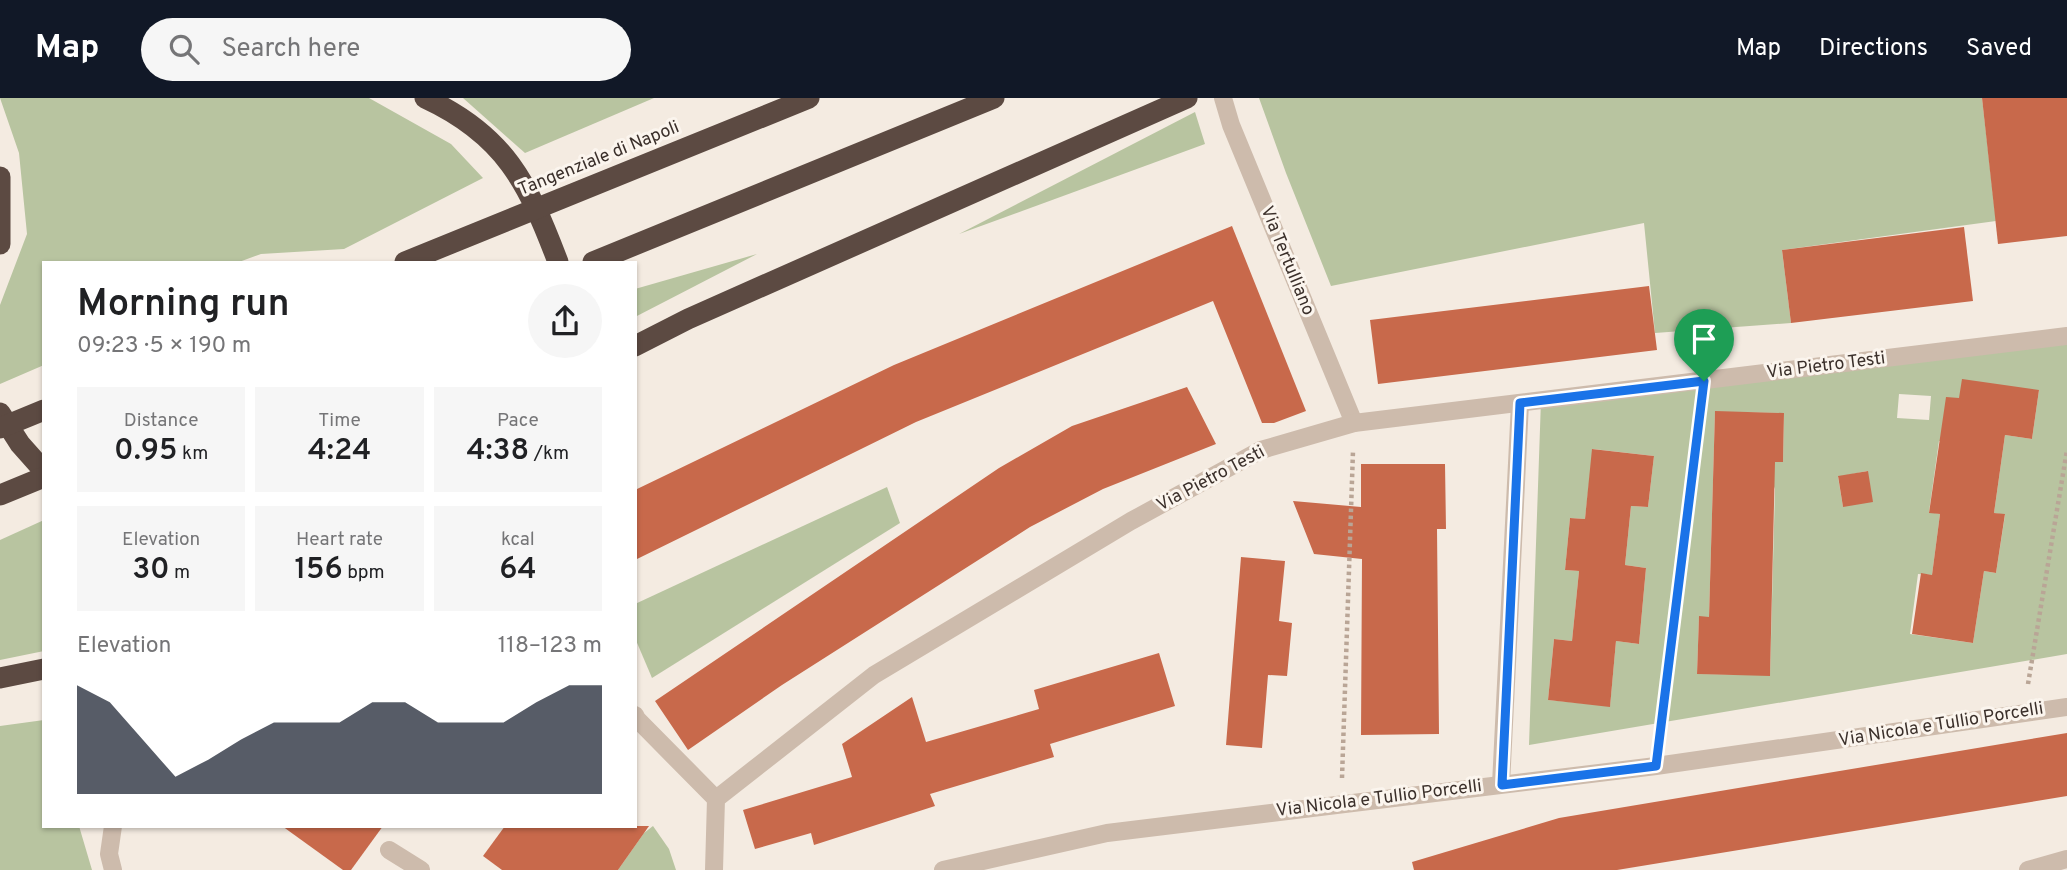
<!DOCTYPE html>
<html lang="en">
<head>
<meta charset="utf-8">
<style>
	:root { --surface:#fff; --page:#f6f6f6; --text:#202124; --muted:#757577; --accent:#111827 }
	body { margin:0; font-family:Overpass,sans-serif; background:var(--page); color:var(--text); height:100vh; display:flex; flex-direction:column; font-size:26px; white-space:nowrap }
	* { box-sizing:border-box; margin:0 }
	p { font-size:23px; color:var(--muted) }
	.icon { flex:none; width:38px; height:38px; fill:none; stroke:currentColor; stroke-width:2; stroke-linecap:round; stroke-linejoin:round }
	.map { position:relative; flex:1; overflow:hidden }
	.details { position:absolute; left:42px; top:163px; width:595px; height:567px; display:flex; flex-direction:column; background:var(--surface); border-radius:0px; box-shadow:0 2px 5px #0004 }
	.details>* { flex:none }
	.pin { position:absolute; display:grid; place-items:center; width:60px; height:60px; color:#fff; margin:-72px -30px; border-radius:50% 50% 50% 0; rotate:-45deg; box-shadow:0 0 7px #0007 }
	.pin .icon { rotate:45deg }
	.round { display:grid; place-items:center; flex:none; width:74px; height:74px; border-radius:37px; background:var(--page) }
	.head { display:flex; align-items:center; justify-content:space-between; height:119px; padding:0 35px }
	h1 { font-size:38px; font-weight:600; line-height:52px }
	.stats { display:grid; grid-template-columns:repeat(3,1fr); gap:10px; height:119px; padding:7px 35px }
	.stats div { display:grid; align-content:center; border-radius:0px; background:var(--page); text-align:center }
	.stats b { font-size:30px; font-weight:600 }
	.stats small { font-size:19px; font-weight:400 }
	.stats p { font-size:19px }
	.chart { height:196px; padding:14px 35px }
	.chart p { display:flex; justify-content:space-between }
	.chart svg { width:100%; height:126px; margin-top:7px; fill:var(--accent); opacity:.7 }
	header { display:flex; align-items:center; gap:42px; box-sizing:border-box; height:98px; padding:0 35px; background:var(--accent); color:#fff }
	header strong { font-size:33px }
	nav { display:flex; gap:38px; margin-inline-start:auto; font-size:24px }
	.search { width:490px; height:63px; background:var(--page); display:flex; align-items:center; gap:18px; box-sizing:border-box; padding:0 24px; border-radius:38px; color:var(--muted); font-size:26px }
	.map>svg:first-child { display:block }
	.green { fill:#b8c4a0; fill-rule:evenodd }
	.building { fill:#c8694b }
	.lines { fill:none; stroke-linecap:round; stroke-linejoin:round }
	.path { stroke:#b9a596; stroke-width:4.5; stroke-dasharray:3.5 3.5; stroke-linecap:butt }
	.minor { stroke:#cdbbac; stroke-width:18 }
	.highway { stroke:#5c4a42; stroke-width:21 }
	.route-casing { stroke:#fff; stroke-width:14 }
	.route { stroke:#1a73e8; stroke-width:9 }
	.labels { text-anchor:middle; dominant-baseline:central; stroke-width:6; stroke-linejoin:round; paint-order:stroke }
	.street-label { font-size:18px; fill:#3b302b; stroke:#fbf5ee }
</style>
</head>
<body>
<header>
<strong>Map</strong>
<div class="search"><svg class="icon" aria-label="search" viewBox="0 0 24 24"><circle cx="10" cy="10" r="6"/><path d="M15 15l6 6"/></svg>Search here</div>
<nav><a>Map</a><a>Directions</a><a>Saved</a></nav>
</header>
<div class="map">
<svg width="2067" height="772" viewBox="0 0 2067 772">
	<rect width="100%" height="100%" fill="#f4ebe1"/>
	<g class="green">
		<path d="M 0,0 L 369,0 L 451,46 L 483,80 L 344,151 L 261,156 L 239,164 L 44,164 L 44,267 L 0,286 L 0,207 L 27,136 L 19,55 Z"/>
		<path d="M 463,0 L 654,0 L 525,55 Z"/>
		<path d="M 1259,0 L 1982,0 L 1996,123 L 1782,152 L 1791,225 L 1655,235 L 1644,125 L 1331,188 L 1286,75 Z"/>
		<path d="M 1195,14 L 1205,46 L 959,136 Z"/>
		<path d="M 757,156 L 635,219 L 635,191 Z"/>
		<path d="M 2067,238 L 2067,556 L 1529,647 L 1541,302 ZM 2039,292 L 2032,341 L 2005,337 L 1994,415 L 2005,417 L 1996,475 L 1984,473 L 1973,545 L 1910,536 L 1918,476 L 1932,477 L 1940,416 L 1929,414 L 1939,343 L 1953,344 ZM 1899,296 L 1931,298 L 1929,322 L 1897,320 ZM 1715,314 L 1784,315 L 1783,364 L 1764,364 L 1775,391 L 1770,577 L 1697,576 L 1699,519 L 1709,519 ZM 1593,351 L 1654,358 L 1648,409 L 1631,408 L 1625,467 L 1646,470 L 1639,546 L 1616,543 L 1610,608 L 1548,602 L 1554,541 L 1572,543 L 1579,473 L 1565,472 L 1570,420 L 1585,421 ZM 1867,373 L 1843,409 L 1838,379 Z"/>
		<path d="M 887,389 L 900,425 L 652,580 L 635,540 L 635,506 Z"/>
		<path d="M 44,422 L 44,553 L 0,562 L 0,442 Z"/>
		<path d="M 44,622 L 44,728 L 79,728 L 92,772 L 0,772 L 0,628 Z"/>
		<path d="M 653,728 L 669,751 L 676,772 L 618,772 L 644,735 Z"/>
	</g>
	<g class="building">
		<path d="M 1982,0 L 2067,0 L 2067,138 L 1998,146 Z"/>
		<path d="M 1232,128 L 1306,313 L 1274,325 L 1262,325 L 1213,203 L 916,324 L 635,462 L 635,392 L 894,267 Z"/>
		<path d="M 1964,129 L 1973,203 L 1791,225 L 1782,152 Z"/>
		<path d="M 1649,188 L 1657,252 L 1378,286 L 1370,222 Z"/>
		<path d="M 1962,281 L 2039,292 L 2032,341 L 2005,337 L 1994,415 L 2005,416 L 1996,475 L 1984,473 L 1973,545 L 1912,536 L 1921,475 L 1932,477 L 1940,416 L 1929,415 L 1946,299 L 1959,300 Z"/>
		<path d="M 1187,289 L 1216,346 L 1103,391 L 1030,429 L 782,587 L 688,652 L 655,603 L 999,370 L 1072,328 Z"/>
		<path d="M 1715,313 L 1784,315 L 1783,364 L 1775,364 L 1770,578 L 1697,576 L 1699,518 L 1709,519 Z"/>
		<path d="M 1592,351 L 1654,358 L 1648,409 L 1631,408 L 1625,467 L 1646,470 L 1639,546 L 1616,543 L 1610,609 L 1548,602 L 1554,541 L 1572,543 L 1579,473 L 1565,472 L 1570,420 L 1585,421 Z"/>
		<path d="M 1361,366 L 1445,366 L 1446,431 L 1437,431 L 1439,636 L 1361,637 L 1362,461 L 1314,456 L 1293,403 L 1361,409 Z"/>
		<path d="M 1868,373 L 1873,404 L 1843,409 L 1838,378 Z"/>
		<path d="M 1241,459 L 1285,463 L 1279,523 L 1292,525 L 1287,578 L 1268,577 L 1262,650 L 1226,647 Z"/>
		<path d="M 1159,555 L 1175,608 L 1050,646 L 1054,659 L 930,696 L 935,708 L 814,747 L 811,735 L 755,751 L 743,712 L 852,679 L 842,646 L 912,599 L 926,644 L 1039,611 L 1034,592 Z"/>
		<path d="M 2067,635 L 2067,698 L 1617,772 L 1414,772 L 1412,764 L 1559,720 Z"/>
		<path d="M 282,728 L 383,728 L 351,772 L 343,772 Z"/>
		<path d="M 505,728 L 649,728 L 618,772 L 502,772 L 483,758 Z"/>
	</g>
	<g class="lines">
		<g class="path">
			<path d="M 2028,586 L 2067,352"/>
			<path d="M 1659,640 L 1700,312"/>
			<path d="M 1342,680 L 1353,353"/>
		</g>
		<g class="minor">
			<path d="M 1223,0 L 1231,27 L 1354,325"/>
			<path d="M 635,617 L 637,621 L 716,701"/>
			<path d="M 1501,686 L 1520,305"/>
			<path d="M 113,728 L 109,756 L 113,772"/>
			<path d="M 389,752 L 421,772"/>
			<path d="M 714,772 L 716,701 L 874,577 L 1131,423 L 1261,352 L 1354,325 L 2067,238"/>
			<path d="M 943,772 L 1107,735 L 1656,668 L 2067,609"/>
			<path d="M 2028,772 L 2067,761"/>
		</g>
		<g class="highway">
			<path d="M 425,0 C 505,37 528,85 558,164"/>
			<path d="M 0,79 L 0,146"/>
			<path d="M 405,164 L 809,0"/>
			<path d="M 593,164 L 994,0"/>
			<path d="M 635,248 L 688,221 L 1187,0"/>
			<path d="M 0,315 L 20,346 L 44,373"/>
			<path d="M 0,330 L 44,312"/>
			<path d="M 0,397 L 44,379"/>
			<path d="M 0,580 L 44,571"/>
		</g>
	</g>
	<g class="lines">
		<defs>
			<path id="route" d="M 1704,283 L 1656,668 L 1502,687 L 1520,305 Z"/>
		</defs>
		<use href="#route" class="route-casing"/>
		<use href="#route" class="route"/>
	</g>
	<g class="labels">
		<g class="street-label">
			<text transform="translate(599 61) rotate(-22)">Tangenziale di Napoli</text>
			<text transform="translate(1287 163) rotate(68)">Via Tertulliano</text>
			<text transform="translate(1826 268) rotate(-7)">Via Pietro Testi</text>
			<text transform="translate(1211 381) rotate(-28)">Via Pietro Testi</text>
			<text transform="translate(1941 627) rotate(-9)">Via Nicola e Tullio Porcelli</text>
			<text transform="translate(1379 701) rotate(-7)">Via Nicola e Tullio Porcelli</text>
		</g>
	</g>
</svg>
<div class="pin" style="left:1704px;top:283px;background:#1e9e55"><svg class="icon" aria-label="arrive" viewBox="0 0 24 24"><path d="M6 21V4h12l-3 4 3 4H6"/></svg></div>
<section class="details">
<div class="head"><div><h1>Morning run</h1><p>09:23 · 5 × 190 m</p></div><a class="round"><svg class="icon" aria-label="share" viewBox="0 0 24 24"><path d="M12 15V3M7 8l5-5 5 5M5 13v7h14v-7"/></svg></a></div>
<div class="stats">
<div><p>Distance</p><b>0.95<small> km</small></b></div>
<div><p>Time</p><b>4:24</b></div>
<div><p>Pace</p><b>4:38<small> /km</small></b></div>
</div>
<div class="stats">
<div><p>Elevation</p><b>30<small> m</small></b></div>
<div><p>Heart rate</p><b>156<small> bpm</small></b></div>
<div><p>kcal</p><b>64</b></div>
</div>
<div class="chart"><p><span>Elevation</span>118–123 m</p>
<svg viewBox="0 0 160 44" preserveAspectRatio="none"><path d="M0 44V6L10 12L20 25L30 38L40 32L50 25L60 19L70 19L80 19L90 12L100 12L110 19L120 19L130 19L140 12L150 6L160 6V44z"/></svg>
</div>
</section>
</div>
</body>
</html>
